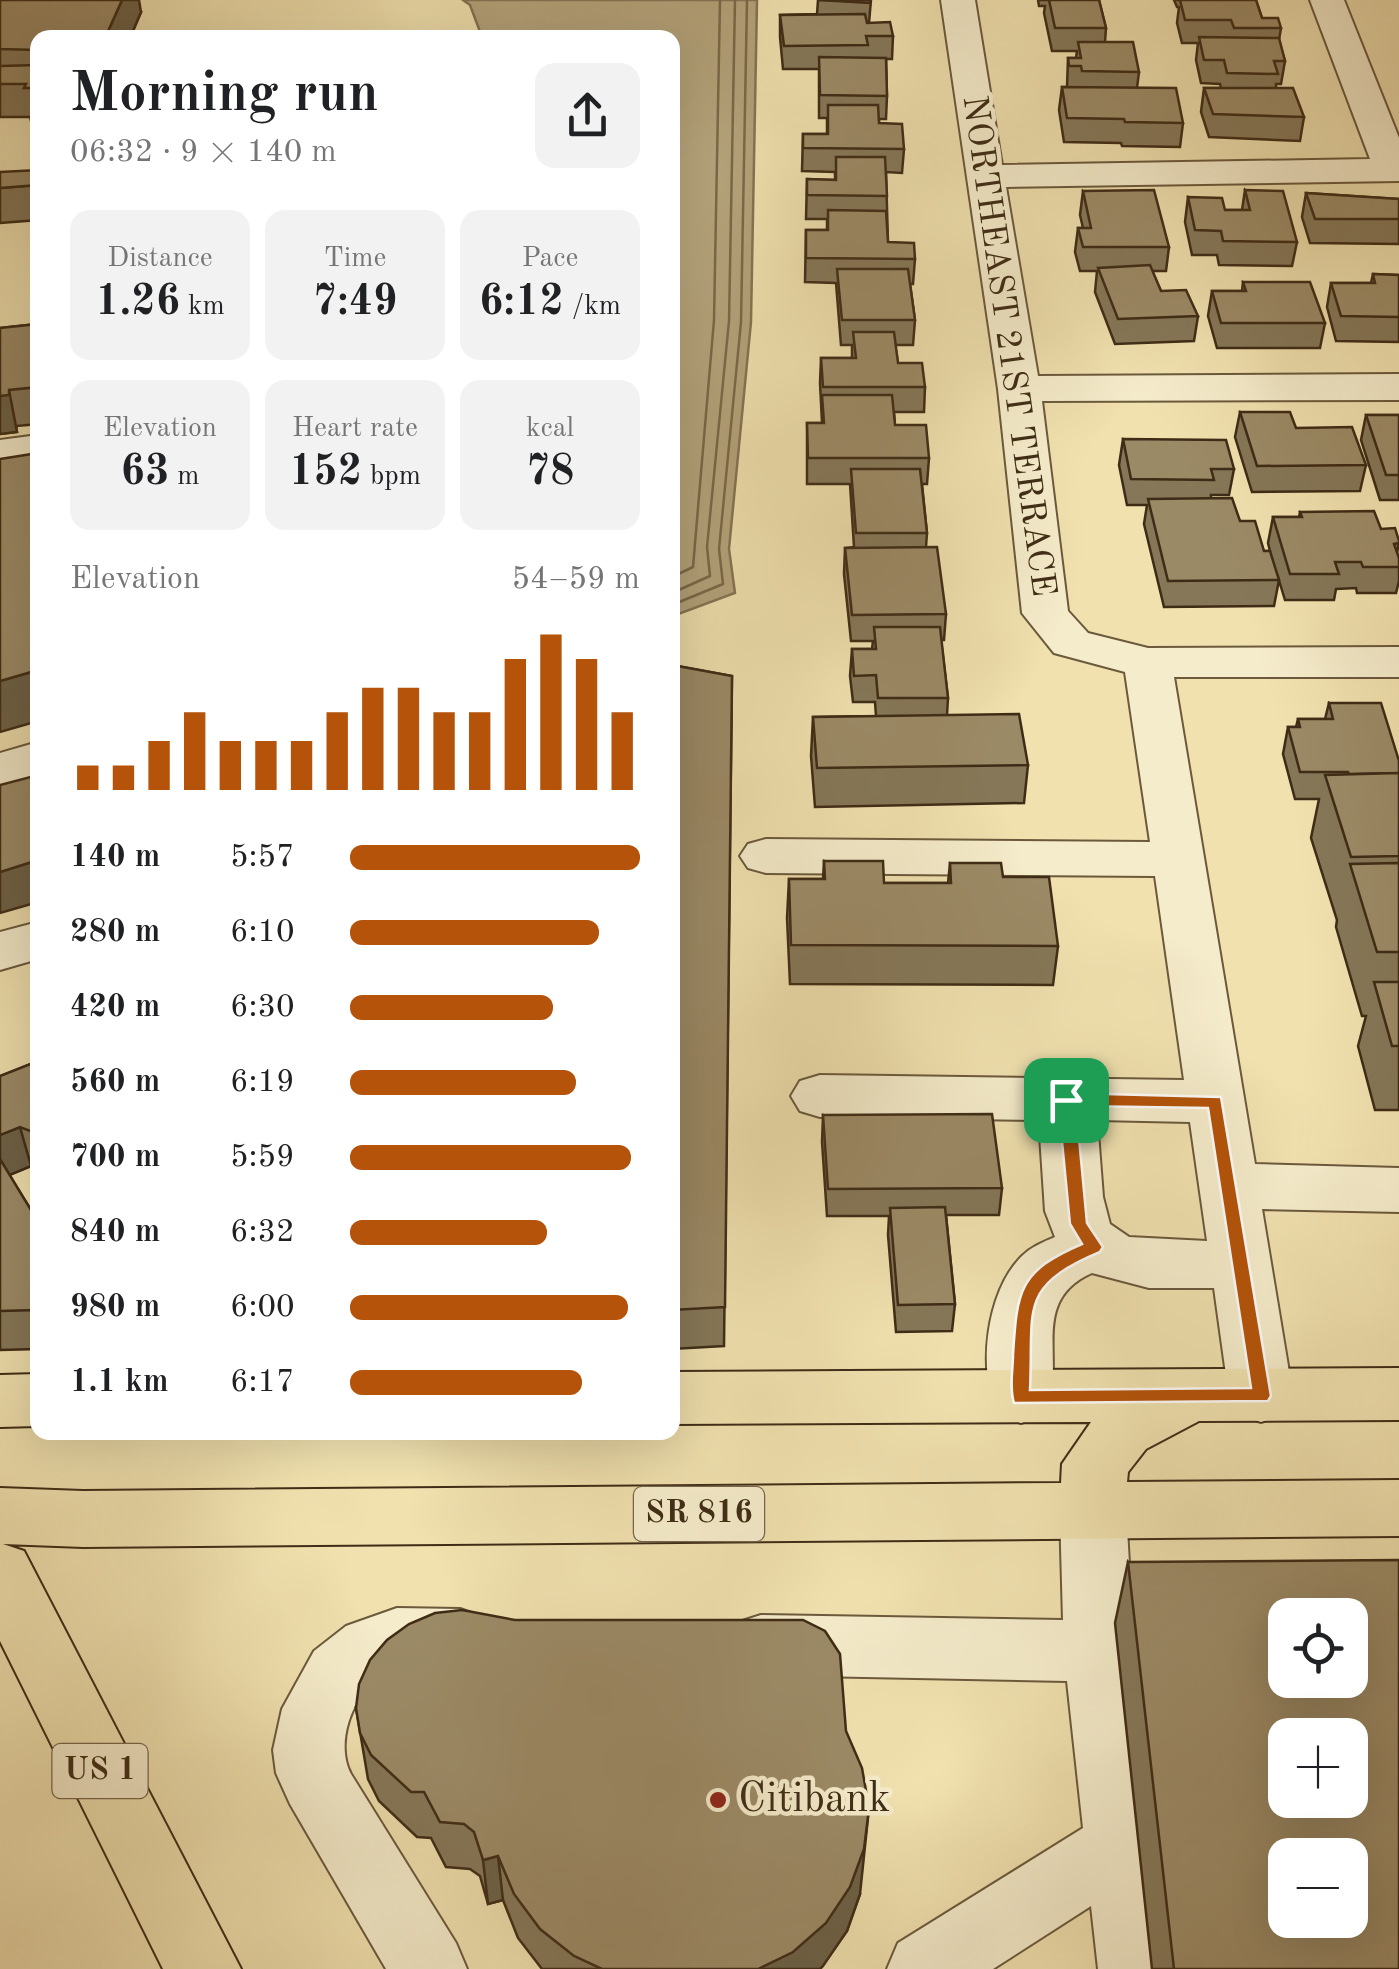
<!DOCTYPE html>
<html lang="en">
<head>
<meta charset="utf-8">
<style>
	:root { --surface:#fff; --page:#f2f2f2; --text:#202124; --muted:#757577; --accent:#b45309 }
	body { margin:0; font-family:"Old Standard TT",serif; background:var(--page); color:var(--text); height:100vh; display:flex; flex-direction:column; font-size:38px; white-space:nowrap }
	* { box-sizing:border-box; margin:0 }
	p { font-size:32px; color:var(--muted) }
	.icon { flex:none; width:55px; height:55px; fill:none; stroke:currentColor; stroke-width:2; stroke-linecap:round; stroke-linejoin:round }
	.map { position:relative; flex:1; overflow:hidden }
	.details { position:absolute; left:30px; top:30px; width:650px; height:1410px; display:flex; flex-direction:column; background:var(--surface); border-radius:20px; box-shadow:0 10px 40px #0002 }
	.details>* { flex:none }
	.fabs { position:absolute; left:1268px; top:1598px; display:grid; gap:20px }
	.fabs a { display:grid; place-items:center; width:100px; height:100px; border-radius:20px; background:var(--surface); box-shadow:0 10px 40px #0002; font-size:50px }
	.pin { position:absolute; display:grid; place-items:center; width:85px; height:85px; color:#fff; margin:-42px; border-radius:20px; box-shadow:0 5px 15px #0006 }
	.round { display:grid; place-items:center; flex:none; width:105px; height:105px; border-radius:20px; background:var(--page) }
	.overview { display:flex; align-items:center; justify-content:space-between; height:170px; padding:0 40px }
	h1 { font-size:55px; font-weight:700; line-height:75px }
	.stats { display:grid; grid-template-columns:repeat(3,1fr); gap:15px; height:170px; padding:10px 40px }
	.stats div { display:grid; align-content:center; border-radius:20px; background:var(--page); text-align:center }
	.stats b { font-size:42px; font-weight:700 }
	.stats small { font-size:28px; font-weight:400 }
	.stats p { font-size:28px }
	.chart { height:280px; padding:20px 40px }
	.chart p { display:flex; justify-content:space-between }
	.chart svg { width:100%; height:180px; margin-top:10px; stroke:var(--accent); stroke-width:6 }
	ul { padding:0 40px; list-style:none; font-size:32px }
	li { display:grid; grid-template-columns:160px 120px 1fr; align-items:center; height:75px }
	li i { height:25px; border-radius:12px; background:var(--accent) }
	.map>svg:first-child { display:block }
	.water { fill:#b4a37b; stroke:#857353; stroke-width:2.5 }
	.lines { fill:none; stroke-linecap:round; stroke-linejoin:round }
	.shore { stroke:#7a6848; stroke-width:2.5 }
	.minor-casing { stroke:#6b593c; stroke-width:4 }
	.major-casing { stroke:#3f2c16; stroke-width:4 }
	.minor { fill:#f5eccb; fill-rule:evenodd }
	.major { fill:#f0e1af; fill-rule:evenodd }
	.wall { fill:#857758; stroke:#3f2c16; stroke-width:2.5 }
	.shaded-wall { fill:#6c6147; stroke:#3f2c16; stroke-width:2.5 }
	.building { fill:#9b8a66; stroke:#3f2c16; stroke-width:2.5; fill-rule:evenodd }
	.route { fill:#b45309; stroke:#fff; stroke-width:2.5; fill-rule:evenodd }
	.poi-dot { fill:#8f2418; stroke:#f5eccb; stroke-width:4 }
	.labels { text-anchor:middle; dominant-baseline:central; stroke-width:9; stroke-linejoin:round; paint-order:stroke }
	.shield { fill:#f5eccb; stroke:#76664c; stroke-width:2.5 }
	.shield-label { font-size:32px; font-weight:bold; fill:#3f2c16 }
	.street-label { font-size:35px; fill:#3f2c16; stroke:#f5eccb }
	.near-poi-label { font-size:42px; fill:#3f2c16; stroke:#f5eccb; text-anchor:start }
</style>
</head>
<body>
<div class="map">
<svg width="1399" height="1969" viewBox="0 0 1399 1969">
	<rect width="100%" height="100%" fill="#f0e1af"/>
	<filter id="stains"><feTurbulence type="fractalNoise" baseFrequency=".002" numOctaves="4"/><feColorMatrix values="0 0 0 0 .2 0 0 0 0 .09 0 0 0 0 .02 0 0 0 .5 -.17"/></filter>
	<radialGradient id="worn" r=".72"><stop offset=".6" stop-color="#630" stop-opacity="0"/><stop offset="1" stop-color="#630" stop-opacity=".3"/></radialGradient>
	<path class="water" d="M 463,0 L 757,0 L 751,322 L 729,549 L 735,593 L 673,616 L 672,38 L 482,37 L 470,5 Z"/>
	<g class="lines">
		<g class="shore">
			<path d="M 672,577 L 693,567 L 714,320 L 720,0"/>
			<path d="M 672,593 L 710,576 L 707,547 L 729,321 L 735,0"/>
			<path d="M 672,605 L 723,584 L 719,549 L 741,322 L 747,0"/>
		</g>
		<defs>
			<g id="minor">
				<path d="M 941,0 L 975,0 L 1002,165 L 1370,159 L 1310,0 L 1344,0 L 1399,138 L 1399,181 L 1006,187 L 1038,376 L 1399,374 L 1399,400 L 1042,401 L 1068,611 L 1088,633 L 1148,648 L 1399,647 L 1399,677 L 1174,677 L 1255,1164 L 1399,1168 L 1399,1212 L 1262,1209 L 1293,1396 L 1284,1414 L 1261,1422 L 1238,1414 L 1229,1396 L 1214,1288 L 1149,1288 L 1092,1273 C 1026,1302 1069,1365 1044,1415 L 1021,1423 L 998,1415 C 977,1373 986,1292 1021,1257 C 1031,1247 1043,1242 1055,1237 L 1045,1211 L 1039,1120 L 820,1117 L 800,1111 L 791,1096 L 800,1081 L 820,1075 L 1184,1080 L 1155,876 L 766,873 L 748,868 L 740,856 L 748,844 L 766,839 L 1150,842 L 1125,672 L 1054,653 L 1022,613 L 998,389 ZM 1097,1120 L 1190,1122 L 1207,1241 L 1129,1237 L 1110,1224 L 1103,1197 Z"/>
				<path d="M 38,435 L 38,461 L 0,466 L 0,440 Z"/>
				<path d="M 38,742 L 38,775 L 0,785 L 0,753 Z"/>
				<path d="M 38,922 L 38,959 L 0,970 L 0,932 Z"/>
				<path d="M 1093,1483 L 1117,1491 L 1126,1511 L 1134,1651 L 1174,1969 L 1098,1969 L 1091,1906 L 993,1969 L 887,1969 L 898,1943 L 1083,1828 L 1067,1681 L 761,1675 L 736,1667 L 726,1645 L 736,1623 L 761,1615 L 1063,1620 L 1060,1511 L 1069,1491 Z"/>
				<path d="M 397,1608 L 460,1609 L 485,1618 L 495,1639 L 485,1660 C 450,1673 428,1661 398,1669 C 358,1678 332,1739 351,1774 L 456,1943 L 467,1969 L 386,1969 L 290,1804 L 276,1773 L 273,1750 L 282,1709 L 314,1651 L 346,1626 Z"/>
			</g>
			<g id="major">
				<path d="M 1399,1368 L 1399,1420 L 1199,1421 L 1146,1449 L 1128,1472 L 1127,1482 L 1399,1480 L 1399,1536 L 83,1547 L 3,1544 L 24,1551 L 241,1969 L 163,1969 L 0,1641 L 0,1488 L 83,1491 L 1061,1483 L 1062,1464 L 1091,1422 L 672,1424 L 672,1372 Z"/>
				<path d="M 38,1374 L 38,1426 L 0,1427 L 0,1375 Z"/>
			</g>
		</defs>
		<use href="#minor" class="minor-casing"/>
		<use href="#major" class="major-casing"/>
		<use href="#minor" class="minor"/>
		<use href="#major" class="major"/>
	</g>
	<g class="wall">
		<path d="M 0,0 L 141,12 L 130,38 L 38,38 L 38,121 L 31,121 L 30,117 L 0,117 Z"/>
		<path d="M 818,0 L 871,0 L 869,23 L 893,36 L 892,59 L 886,59 L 887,96 L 886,119 L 879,119 L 879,123 L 904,149 L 902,173 L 886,172 L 888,242 L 915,259 L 913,284 L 910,284 L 915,320 L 913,345 L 895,345 L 898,363 L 925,387 L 924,412 L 894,412 L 895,425 L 929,458 L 927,484 L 922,484 L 927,533 L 926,547 L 946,614 L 944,640 L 941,640 L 948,698 L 947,715 L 1028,765 L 1024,803 L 815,807 L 811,756 L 813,717 L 876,716 L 875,702 L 853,702 L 850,676 L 852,649 L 872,649 L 873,641 L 851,641 L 844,574 L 845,548 L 854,547 L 850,484 L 807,484 L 807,423 L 822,423 L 820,383 L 821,358 L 852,358 L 852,345 L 841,345 L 836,283 L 805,282 L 806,230 L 827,230 L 827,219 L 806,219 L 807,179 L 835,180 L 835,172 L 802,171 L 803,134 L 827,134 L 827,118 L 819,118 L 819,69 L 783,69 L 780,37 L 780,15 L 817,14 Z"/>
		<path d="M 1038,0 L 1099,0 L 1106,28 L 1105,42 L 1139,72 L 1137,88 L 1183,123 L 1180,147 L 1122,146 L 1121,143 L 1064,142 L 1059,110 L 1062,87 L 1067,87 L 1068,58 L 1076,58 L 1077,51 L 1052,51 L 1044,13 L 1045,6 L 1039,6 Z"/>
		<path d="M 1174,0 L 1256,0 L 1262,18 L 1281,28 L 1279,40 L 1285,61 L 1281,84 L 1276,84 L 1276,88 L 1304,117 L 1300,141 L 1209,137 L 1201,112 L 1204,88 L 1221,88 L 1220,84 L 1201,83 L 1196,60 L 1198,43 L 1182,43 L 1177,23 L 1179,7 L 1177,7 Z"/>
		<path d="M 38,185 L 38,220 L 0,223 L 0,188 Z"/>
		<path d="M 1245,190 L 1297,242 L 1292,266 L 1219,265 L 1217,255 L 1192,255 L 1185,222 L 1188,197 L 1225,210 L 1242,210 Z"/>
		<path d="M 1083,191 L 1169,247 L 1166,271 L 1152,271 L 1161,291 L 1198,316 L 1194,341 L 1115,344 L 1095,292 L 1097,271 L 1080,271 L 1075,252 L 1078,228 L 1083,228 L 1080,215 Z"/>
		<path d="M 1306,193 L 1399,199 L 1399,244 L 1310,243 L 1302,217 Z"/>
		<path d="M 1373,274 L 1399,275 L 1399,342 L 1336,341 L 1327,307 L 1331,283 L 1371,283 Z"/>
		<path d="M 1243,282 L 1325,323 L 1320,348 L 1217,348 L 1208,316 L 1212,291 L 1242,291 Z"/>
		<path d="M 38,324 L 38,424 L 16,426 L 17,432 L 0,434 L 0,328 Z"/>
		<path d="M 1240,412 L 1296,428 L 1366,465 L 1360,491 L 1252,492 L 1235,437 Z"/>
		<path d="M 1366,415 L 1399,415 L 1399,500 L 1380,500 L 1361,440 Z"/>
		<path d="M 1123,439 L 1234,469 L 1229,495 L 1211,495 L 1211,498 L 1240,521 L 1264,551 L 1270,551 L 1268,543 L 1273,517 L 1299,517 L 1300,512 L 1381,529 L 1399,541 L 1397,554 L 1399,558 L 1399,581 L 1396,593 L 1357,593 L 1356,588 L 1336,589 L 1334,600 L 1285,600 L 1277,574 L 1279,580 L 1274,606 L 1164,607 L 1144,524 L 1147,505 L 1127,505 L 1119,465 Z"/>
		<path d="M 672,665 L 732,676 L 724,1346 L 672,1349 Z"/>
		<path d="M 1329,703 L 1399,761 L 1399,1110 L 1375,1110 L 1358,1046 L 1366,1016 L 1362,1016 L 1336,927 L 1337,920 L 1311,838 L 1319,799 L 1295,799 L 1283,754 L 1288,727 L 1296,727 L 1298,719 L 1325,719 Z"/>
		<path d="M 824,861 L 884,883 L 948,883 L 950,863 L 1003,877 L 1058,946 L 1053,985 L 790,984 L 787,918 L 789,879 L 823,879 Z"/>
		<path d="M 38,1061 L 38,1169 L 31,1166 L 9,1175 L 34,1215 L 38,1215 L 38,1349 L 0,1350 L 0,1076 Z"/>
		<path d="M 823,1115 L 1002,1188 L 999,1215 L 946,1215 L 955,1304 L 952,1331 L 896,1332 L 888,1235 L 889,1216 L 827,1216 L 822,1142 Z"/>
		<path d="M 1128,1562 L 1399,1969 L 1152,1969 L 1115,1623 Z"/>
		<path d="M 356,1708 L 860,1894 L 847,1931 L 820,1969 L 542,1969 L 518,1938 L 503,1900 L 488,1904 L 480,1876 L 470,1869 L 446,1867 L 431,1838 L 417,1837 L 379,1801 L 368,1779 Z"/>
	</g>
	<g class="shaded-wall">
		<path d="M 122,0 L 139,0 L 141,12 L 130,38 L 105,38 Z"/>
		<path d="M 9,390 L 17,432 L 0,434 L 0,396 Z"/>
		<path d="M 38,670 L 38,721 L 0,732 L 0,681 Z"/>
		<path d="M 38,860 L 38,902 L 0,913 L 0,872 Z"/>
		<path d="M 20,1127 L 31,1166 L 0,1179 L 0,1135 Z"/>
		<path d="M 869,1808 L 860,1894 L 847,1931 L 823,1966 L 820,1969 L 758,1969 Z"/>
		<path d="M 498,1856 L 503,1900 L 488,1904 L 483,1860 Z"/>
	</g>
	<g class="building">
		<path d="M 0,0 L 122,0 L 105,38 L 38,38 L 38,50 L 0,49 Z"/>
		<path d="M 818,0 L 870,0 L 870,3 Z"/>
		<path d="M 1049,0 L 1099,0 L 1106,28 L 1055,28 Z"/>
		<path d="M 1180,0 L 1256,0 L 1262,18 L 1278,18 L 1281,28 L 1234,28 L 1231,20 L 1185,20 Z"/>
		<path d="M 865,14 L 867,23 L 890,22 L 893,36 L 866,36 L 868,45 L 784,46 L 780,15 Z"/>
		<path d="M 1199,37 L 1279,38 L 1285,61 L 1274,61 L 1278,74 L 1227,73 L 1224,60 L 1204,60 Z"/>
		<path d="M 1078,42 L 1133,42 L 1139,72 L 1082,71 L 1081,66 L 1069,66 L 1068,58 L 1081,58 Z"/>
		<path d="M 819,57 L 886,58 L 887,96 L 820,95 Z"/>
		<path d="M 38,65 L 38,88 L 24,88 L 26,84 L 0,84 L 0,66 Z"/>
		<path d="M 1062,87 L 1176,88 L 1183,123 L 1125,122 L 1124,119 L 1067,118 Z"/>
		<path d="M 1204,88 L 1293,88 L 1304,117 L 1213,114 Z"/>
		<path d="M 828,105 L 878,105 L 879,123 L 902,124 L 904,149 L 803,148 L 803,134 L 828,134 Z"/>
		<path d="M 836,157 L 885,157 L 887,196 L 807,195 L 807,179 L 836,180 Z"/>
		<path d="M 38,170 L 38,185 L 0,188 L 0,172 Z"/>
		<path d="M 1154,190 L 1169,247 L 1083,247 L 1078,228 L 1091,228 L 1083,191 Z"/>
		<path d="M 1245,190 L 1283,191 L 1297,242 L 1223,241 L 1221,231 L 1195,230 L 1188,197 L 1222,198 L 1225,210 L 1250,210 Z"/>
		<path d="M 1306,193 L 1399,199 L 1399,219 L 1315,219 Z"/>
		<path d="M 828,210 L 886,211 L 888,242 L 914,243 L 915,259 L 806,258 L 806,230 L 828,230 Z"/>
		<path d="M 1150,265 L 1161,291 L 1186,290 L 1198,316 L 1118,319 L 1098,268 Z"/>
		<path d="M 837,269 L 908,269 L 915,320 L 842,320 Z"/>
		<path d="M 1373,274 L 1399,275 L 1399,317 L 1341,316 L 1331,283 L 1375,283 Z"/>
		<path d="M 1243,282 L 1310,282 L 1325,323 L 1221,323 L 1212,291 L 1246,291 Z"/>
		<path d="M 38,324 L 38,387 L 9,390 L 9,395 L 0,396 L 0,328 Z"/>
		<path d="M 853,332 L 894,332 L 898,363 L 922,363 L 925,387 L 823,387 L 821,358 L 856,358 Z"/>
		<path d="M 822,395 L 892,395 L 895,425 L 926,425 L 929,458 L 808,458 L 807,423 L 824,423 Z"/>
		<path d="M 1240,412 L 1290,412 L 1296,428 L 1352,427 L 1366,465 L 1257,466 Z"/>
		<path d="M 1366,415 L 1399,415 L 1399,475 L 1386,475 Z"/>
		<path d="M 1123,439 L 1226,440 L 1234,469 L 1211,469 L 1214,480 L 1131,479 Z"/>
		<path d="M 38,453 L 38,670 L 0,681 L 0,459 Z"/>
		<path d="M 851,469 L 920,469 L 927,533 L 856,533 Z"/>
		<path d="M 1232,498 L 1240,521 L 1255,521 L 1264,551 L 1270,551 L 1279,580 L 1168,581 L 1148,499 Z"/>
		<path d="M 1374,511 L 1381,529 L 1395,528 L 1399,541 L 1399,543 L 1394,544 L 1399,558 L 1399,567 L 1363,567 L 1361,562 L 1335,562 L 1339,574 L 1290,574 L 1273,517 L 1302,517 L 1300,512 Z"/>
		<path d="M 937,547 L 946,614 L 852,615 L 845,548 Z"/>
		<path d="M 874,627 L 940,627 L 948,698 L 878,698 L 876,675 L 854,676 L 852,649 L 876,649 Z"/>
		<path d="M 672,665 L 732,676 L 725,1307 L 672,1310 Z"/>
		<path d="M 1329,703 L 1381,703 L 1399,761 L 1399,773 L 1349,774 L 1348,772 L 1300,772 L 1288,727 L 1300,727 L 1298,719 L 1333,719 Z"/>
		<path d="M 1019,714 L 1028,765 L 817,768 L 813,717 Z"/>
		<path d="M 1399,773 L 1399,856 L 1351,857 L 1325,775 Z"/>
		<path d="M 38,775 L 38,860 L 0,872 L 0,785 Z"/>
		<path d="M 824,861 L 883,861 L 884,883 L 951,883 L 950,863 L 1001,863 L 1003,877 L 1049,877 L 1058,946 L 791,945 L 789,879 L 825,879 Z"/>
		<path d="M 1399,863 L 1399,952 L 1377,952 L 1350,864 Z"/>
		<path d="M 1374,982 L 1399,982 L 1399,1046 L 1392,1046 Z"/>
		<path d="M 38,1061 L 38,1134 L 20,1127 L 0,1135 L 0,1076 Z"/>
		<path d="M 992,1114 L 1002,1188 L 828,1189 L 823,1115 Z"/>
		<path d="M 0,1159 L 34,1215 L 38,1215 L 38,1310 L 0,1311 Z"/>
		<path d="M 945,1207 L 955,1304 L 898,1305 L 890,1208 Z"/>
		<path d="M 1399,1560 L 1399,1969 L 1174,1969 L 1128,1562 ZM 1285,1615 L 1350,1615 L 1350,1680 L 1285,1680 ZM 1285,1735 L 1350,1735 L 1350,1800 L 1285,1800 ZM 1285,1855 L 1350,1855 L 1350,1920 L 1285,1920 Z"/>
		<path d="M 462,1610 L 515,1620 L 803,1620 L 825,1631 L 840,1654 L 846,1731 L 862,1768 L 869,1808 L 864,1849 L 850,1887 L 826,1923 L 793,1952 L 758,1969 L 602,1969 L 574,1956 L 540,1929 L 514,1894 L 498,1856 L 483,1860 L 474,1832 L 464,1824 L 440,1822 L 424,1792 L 411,1792 L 371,1755 L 360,1733 L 356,1708 L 359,1684 L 370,1660 L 387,1640 L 409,1624 L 435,1613 Z"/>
	</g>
	<path class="route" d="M 1066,1093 L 1221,1097 L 1271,1396 L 1268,1401 L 1014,1403 C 1009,1388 1013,1370 1013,1355 C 1017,1290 1019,1271 1082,1244 L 1070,1224 L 1058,1100 ZM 1076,1106 L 1208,1108 L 1251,1388 L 1030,1390 C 1034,1309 1017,1287 1100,1252 L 1103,1247 L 1087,1223 Z"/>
	<circle class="poi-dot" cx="718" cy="1800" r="10"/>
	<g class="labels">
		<g class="shield">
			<rect x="634" y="1487" width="130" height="54" rx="8"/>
			<rect x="52.5" y="1744" width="95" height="54" rx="8"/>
		</g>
		<g class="shield-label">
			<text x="699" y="1514">SR 816</text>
			<text x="100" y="1771">US 1</text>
		</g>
		<g class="street-label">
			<text transform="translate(1008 346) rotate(82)">NORTHEAST 21ST TERRACE</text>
		</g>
		<g class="near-poi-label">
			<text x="738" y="1800">Citibank</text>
		</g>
	</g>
	<rect width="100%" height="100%" filter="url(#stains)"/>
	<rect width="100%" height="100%" fill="url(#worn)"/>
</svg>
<div class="fabs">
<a><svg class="icon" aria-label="locate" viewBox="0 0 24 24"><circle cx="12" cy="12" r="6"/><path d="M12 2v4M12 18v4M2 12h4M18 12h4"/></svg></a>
<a>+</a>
<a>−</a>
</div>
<div class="pin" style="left:1066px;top:1100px;background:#1e9e55"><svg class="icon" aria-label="arrive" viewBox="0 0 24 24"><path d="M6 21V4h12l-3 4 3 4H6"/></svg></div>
<section class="details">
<div class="overview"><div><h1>Morning run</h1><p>06:32 · 9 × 140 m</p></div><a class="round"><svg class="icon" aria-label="share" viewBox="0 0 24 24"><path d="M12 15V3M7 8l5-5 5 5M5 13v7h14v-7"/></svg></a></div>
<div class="stats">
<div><p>Distance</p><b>1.26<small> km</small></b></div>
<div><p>Time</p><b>7:49</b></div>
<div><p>Pace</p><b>6:12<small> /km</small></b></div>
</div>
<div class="stats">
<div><p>Elevation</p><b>63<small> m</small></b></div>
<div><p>Heart rate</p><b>152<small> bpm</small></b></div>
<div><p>kcal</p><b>78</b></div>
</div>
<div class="chart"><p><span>Elevation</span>54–59 m</p>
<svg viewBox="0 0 160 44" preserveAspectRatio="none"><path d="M5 44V38M15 44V38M25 44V32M35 44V25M45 44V32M55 44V32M65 44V32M75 44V25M85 44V19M95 44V19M105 44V25M115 44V25M125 44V12M135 44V6M145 44V12M155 44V25"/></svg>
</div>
<ul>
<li><b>140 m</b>5:57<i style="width:100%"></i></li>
<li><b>280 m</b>6:10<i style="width:86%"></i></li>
<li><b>420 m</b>6:30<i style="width:70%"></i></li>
<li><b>560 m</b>6:19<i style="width:78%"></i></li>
<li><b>700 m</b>5:59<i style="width:97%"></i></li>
<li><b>840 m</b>6:32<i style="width:68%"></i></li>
<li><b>980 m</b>6:00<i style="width:96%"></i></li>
<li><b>1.1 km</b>6:17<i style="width:80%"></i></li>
</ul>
</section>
</div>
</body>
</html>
